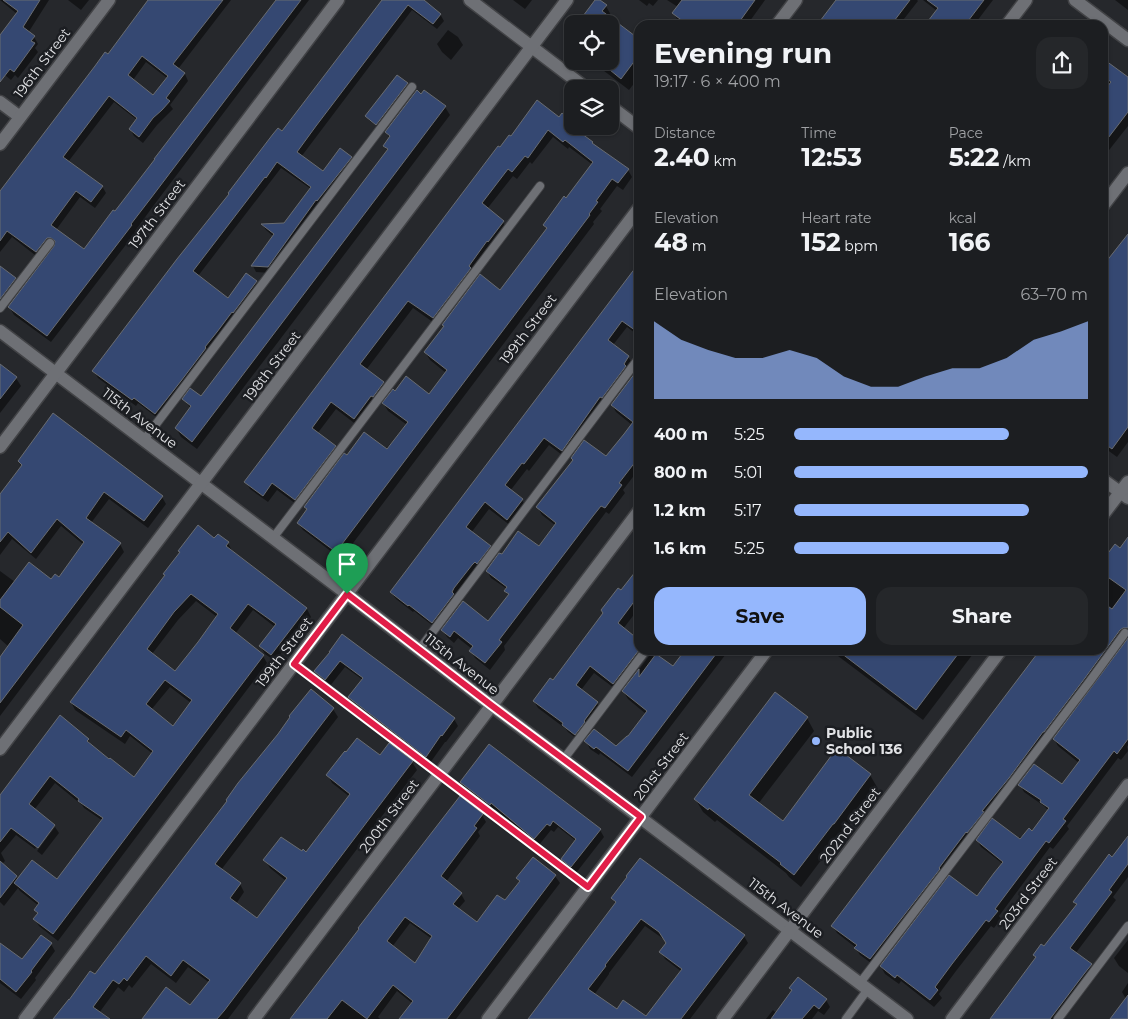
<!DOCTYPE html>
<html lang="en">
<head>
<meta charset="utf-8">
<style>
	:root { --surface:#1c1e21; --page:#25272a; --text:#f1f3f6; --muted:#a0a2a5; --line:#3a3c3f; --accent:#95b7fd }
	body { margin:0; font-family:Montserrat,sans-serif; background:var(--page); color:var(--text); height:100vh; display:flex; flex-direction:column; font-size:19px; white-space:nowrap }
	* { box-sizing:border-box; margin:0 }
	p { font-size:16px; color:var(--muted) }
	.icon { flex:none; width:28px; height:28px; fill:none; stroke:currentColor; stroke-width:2; stroke-linecap:round; stroke-linejoin:round }
	.map { position:relative; flex:1; overflow:hidden }
	.sheet { position:absolute; left:634px; top:20px; width:474px; height:635px; display:flex; flex-direction:column; background:var(--surface); border-radius:15px; box-shadow:0 1px 4px #0004,0 0 0 1px var(--line) }
	.sheet>* { flex:none }
	.tools { position:absolute; left:564px; top:15px; display:grid; gap:10px }
	.tools a { display:grid; place-items:center; width:55px; height:55px; border-radius:10px; background:var(--surface); box-shadow:0 1px 4px #0004,0 0 0 1px var(--line); font-size:25px }
	.pin { position:absolute; display:grid; place-items:center; width:42px; height:42px; color:#fff; margin:-51px -21px; border-radius:50% 50% 50% 0; rotate:-45deg; box-shadow:0 0 5px #0007 }
	.pin .icon { rotate:45deg }
	.round { display:grid; place-items:center; flex:none; width:52px; height:52px; border-radius:15px; background:var(--page) }
	.head { display:flex; align-items:center; justify-content:space-between; height:85px; padding:0 20px }
	h1 { font-size:28px; font-weight:700; line-height:38px }
	.metrics { display:grid; grid-template-columns:repeat(3,1fr); gap:8px; height:85px; padding:5px 20px }
	.metrics div { display:grid; align-content:center }
	.metrics b { font-size:25px; font-weight:700 }
	.metrics small { font-size:14px; font-weight:400 }
	.metrics p { font-size:14px }
	.chart { height:140px; padding:10px 20px }
	.chart p { display:flex; justify-content:space-between }
	.chart svg { width:100%; height:90px; margin-top:5px; fill:var(--accent); opacity:.7 }
	.cta { display:flex; gap:10px; margin-top:auto; padding:10px 20px }
	.cta a { flex:1; height:58px; border-radius:15px; background:var(--accent); color:#111; font-size:20px; font-weight:700; line-height:58px; text-align:center }
	.cta a+a { background:var(--page); color:var(--text) }
	ul { padding:0 20px; list-style:none; font-size:16px }
	li { display:grid; grid-template-columns:80px 60px 1fr; align-items:center; height:38px }
	li i { height:12px; border-radius:6px; background:var(--accent) }
	.map>svg:first-child { display:block }
	.shadow { fill:#0007; fill-rule:evenodd }
	.building { fill:#354872; stroke:#696c71; fill-rule:evenodd }
	.lines { fill:none; stroke-linecap:round; stroke-linejoin:round }
	.lane-casing { stroke:#424346; stroke-width:10 }
	.street-casing { stroke:#424346; stroke-width:15 }
	.lane { stroke:#6e7075; stroke-width:8 }
	.street { stroke:#6e7075; stroke-width:12 }
	.route-casing { stroke:#fff; stroke-width:10 }
	.route { stroke:#e11d48; stroke-width:6 }
	.poi-dot { fill:#95b7fd; stroke:#1c1e22; stroke-width:2 }
	.labels { text-anchor:middle; dominant-baseline:central; stroke-width:5; stroke-linejoin:round; paint-order:stroke }
	.street-label { font-size:14px; fill:#e2e3e6; stroke:#1c1e22 }
	.poi-label { font-size:14px; font-weight:bold; fill:#e2e3e6; stroke:#1c1e22; text-anchor:start }
</style>
</head>
<body>
<div class="map">
<svg width="1128" height="1019" viewBox="0 0 1128 1019">
	<rect width="100%" height="100%" fill="#26282c"/>
	<g class="shadow">
		<path d="M 0,0 L 49,0 L 28,33 L 34,37 L 38,44 L 35,48 L 38,52 L 18,78 L 15,75 L 11,80 L 0,71 L 0,36 L 17,14 Z"/>
		<path d="M 68,0 L 89,0 L 81,10 Z"/>
		<path d="M 149,0 L 231,0 L 178,69 L 185,74 L 188,81 L 170,105 L 173,109 L 157,125 L 143,143 L 134,136 L 130,129 L 137,120 L 114,102 L 68,162 L 102,186 L 106,193 L 95,208 L 80,197 L 56,230 L 84,251 L 115,213 L 277,0 L 309,0 L 154,205 L 135,231 L 135,233 L 51,342 L 14,315 L 10,308 L 57,244 L 51,245 L 40,259 L 12,237 L 0,252 L 0,193 L 108,55 ZM 146,62 L 167,78 L 153,97 L 133,80 Z"/>
		<path d="M 383,0 L 421,0 L 440,14 L 444,21 L 437,29 L 412,10 L 301,157 L 323,173 L 351,158 L 354,165 L 272,273 L 256,272 L 253,266 L 274,237 L 266,230 L 263,225 L 284,224 L 311,189 L 281,168 L 198,276 L 229,299 L 246,275 L 256,282 L 260,289 L 160,420 L 138,403 L 136,406 L 98,378 L 94,371 L 283,133 Z"/>
		<path d="M 513,0 L 532,0 L 525,9 Z"/>
		<path d="M 597,0 L 606,6 L 613,19 L 612,20 L 639,41 L 639,77 L 629,90 L 591,61 L 610,61 L 610,24 L 579,24 Z"/>
		<path d="M 639,0 L 658,0 L 653,6 L 649,3 L 647,6 Z"/>
		<path d="M 667,0 L 765,0 L 747,25 L 684,25 L 678,21 L 674,13 L 678,7 Z"/>
		<path d="M 837,0 L 917,0 L 918,1 L 900,24 L 901,25 L 818,25 Z"/>
		<path d="M 923,0 L 993,0 L 974,25 L 926,25 L 937,11 Z"/>
		<path d="M 1115,0 L 1128,0 L 1128,10 Z"/>
		<path d="M 1052,20 L 1058,25 L 1049,25 Z"/>
		<path d="M 448,30 L 458,37 L 463,45 L 451,60 L 442,52 L 437,44 Z"/>
		<path d="M 572,32 L 572,44 L 569,37 Z"/>
		<path d="M 1102,59 L 1128,79 L 1128,126 L 1102,159 Z"/>
		<path d="M 407,84 L 409,88 L 379,128 L 369,120 L 367,116 Z"/>
		<path d="M 425,91 L 445,107 L 450,115 L 197,449 L 181,437 L 176,428 L 191,409 L 184,399 L 201,398 L 388,151 L 384,146 L 390,139 L 386,132 Z"/>
		<path d="M 562,114 L 572,122 L 572,126 L 577,126 L 581,133 L 580,134 L 592,143 L 593,145 L 628,170 L 632,177 L 623,190 L 617,186 L 600,209 L 602,211 L 593,222 L 594,224 L 341,559 L 303,530 L 298,523 L 308,511 L 305,507 L 347,457 L 385,449 L 394,441 L 407,425 L 388,411 L 384,404 L 395,392 L 429,396 L 446,373 L 430,360 L 425,352 L 445,327 L 443,325 L 500,292 L 548,230 L 545,225 L 567,199 L 593,165 L 569,147 L 568,149 L 553,137 L 532,164 L 530,162 L 517,179 L 513,176 L 487,209 L 503,222 L 507,230 L 437,325 L 413,308 L 366,370 L 383,383 L 388,391 L 358,426 L 336,409 L 317,434 L 335,447 L 339,455 L 300,507 L 277,490 L 268,502 L 250,489 L 246,482 L 500,149 L 559,119 Z"/>
		<path d="M 1128,235 L 1128,442 L 1117,457 L 1102,446 L 1102,367 Z"/>
		<path d="M 639,265 L 639,336 L 627,327 L 613,345 L 628,357 L 633,364 L 566,458 L 549,445 L 529,471 L 527,469 L 510,491 L 522,500 L 526,507 L 511,526 L 489,509 L 471,533 L 490,547 L 494,554 L 437,629 L 414,611 L 413,612 L 396,599 L 391,592 Z"/>
		<path d="M 0,267 L 15,279 L 19,285 L 0,302 Z"/>
		<path d="M 0,366 L 16,378 L 21,386 L 0,413 Z"/>
		<path d="M 639,378 L 639,469 L 623,490 L 625,493 L 609,514 L 606,512 L 597,524 L 504,646 L 505,650 L 490,670 L 475,658 L 471,651 L 472,649 L 458,638 L 454,643 L 447,637 L 443,630 L 489,623 L 509,596 L 506,591 L 507,589 L 491,578 L 487,571 L 502,556 L 539,548 L 556,526 L 542,515 L 538,508 L 606,458 L 632,425 L 616,412 L 612,405 Z"/>
		<path d="M 19,462 L 162,497 L 166,504 L 148,528 L 109,499 L 91,523 L 120,544 L 124,552 L 0,716 L 0,658 L 9,647 L 0,639 L 0,571 L 15,582 L 51,581 L 60,578 L 84,545 L 61,526 L 36,559 L 12,539 L 0,555 L 0,496 L 22,467 Z"/>
		<path d="M 218,535 L 228,543 L 232,551 L 231,552 L 307,609 L 311,617 L 275,661 L 265,654 L 261,647 L 275,627 L 253,610 L 235,634 L 263,656 L 267,663 L 58,941 L 39,926 L 35,919 L 38,914 L 35,910 L 39,906 L 20,891 L 18,888 L 4,906 L 0,902 L 0,796 L 88,740 L 92,747 L 134,779 L 153,754 L 130,736 L 125,744 L 75,710 L 71,702 ZM 196,601 L 217,617 L 176,672 L 152,654 L 178,620 ZM 170,687 L 191,703 L 174,728 L 151,710 ZM 55,783 L 82,805 L 84,808 L 103,821 L 57,881 L 18,880 L 16,877 L 2,864 L 5,861 L 1,853 L 16,835 L 35,849 L 53,826 L 55,826 L 34,810 Z"/>
		<path d="M 1128,552 L 1128,634 L 875,966 L 860,955 L 855,947 L 837,933 L 833,926 L 1041,650 L 1102,650 L 1102,563 Z"/>
		<path d="M 639,568 L 639,608 L 623,629 L 639,650 L 646,650 L 618,691 L 594,673 L 581,690 L 597,703 L 601,710 L 580,741 L 568,732 L 566,729 L 538,708 L 534,701 L 553,681 Z"/>
		<path d="M 1128,640 L 1128,745 L 1127,747 L 1128,751 L 1121,760 L 1118,758 L 1067,826 L 1069,829 L 1053,849 L 1050,847 L 999,916 L 1001,919 L 994,928 L 991,926 L 956,971 L 939,994 L 942,998 L 934,1007 L 901,981 L 899,984 L 885,974 L 881,967 L 977,898 L 1003,864 L 981,847 L 977,840 L 1017,839 L 1030,831 L 1032,832 L 1049,811 L 1044,806 L 1024,792 L 1020,785 L 1062,786 L 1079,763 L 1058,746 L 1054,739 Z"/>
		<path d="M 687,650 L 729,650 L 632,777 L 600,753 L 599,755 L 590,749 L 586,741 L 617,748 L 627,737 L 646,714 L 628,699 L 623,691 L 652,652 L 673,668 Z"/>
		<path d="M 834,650 L 976,650 L 923,720 L 838,656 Z"/>
		<path d="M 330,652 L 454,719 L 458,726 L 446,742 L 445,742 L 430,763 L 353,704 L 349,697 L 363,680 L 345,667 L 330,686 L 320,678 L 316,671 Z"/>
		<path d="M 333,709 L 338,717 L 221,870 L 240,884 L 244,892 L 236,904 L 257,919 L 286,881 L 270,868 L 265,860 L 307,854 L 350,797 L 332,783 L 328,775 L 380,757 L 412,762 L 417,770 L 228,1019 L 143,1019 L 191,1007 L 210,983 L 188,967 L 176,983 L 151,964 L 132,988 L 129,985 L 124,992 L 118,987 L 99,1013 L 108,1019 L 55,1019 L 95,976 Z"/>
		<path d="M 807,718 L 814,731 L 758,804 L 783,823 L 870,775 L 877,787 L 841,836 L 840,835 L 801,887 L 789,877 L 786,873 L 717,820 L 715,822 L 703,812 L 696,800 Z"/>
		<path d="M 461,782 L 600,830 L 604,837 L 576,873 L 567,866 L 563,860 L 576,841 L 558,827 L 554,832 L 551,830 L 539,845 L 495,809 L 494,811 L 465,789 Z"/>
		<path d="M 482,815 L 486,822 L 478,832 L 480,836 L 446,882 L 461,894 L 465,901 L 458,909 L 477,924 L 505,902 L 520,883 L 518,878 L 533,859 L 555,876 L 560,883 L 456,1019 L 400,1019 L 412,1003 L 397,991 L 378,1017 L 380,1019 L 292,1019 ZM 410,923 L 432,939 L 415,965 L 392,947 Z"/>
		<path d="M 55,827 L 59,833 L 42,855 L 37,851 Z"/>
		<path d="M 1128,838 L 1128,877 L 1113,897 L 1116,900 L 1075,954 L 1091,965 L 1095,973 L 1059,1019 L 991,1019 L 1037,959 L 1034,955 L 1045,948 L 1077,906 L 1075,902 L 1113,858 Z"/>
		<path d="M 612,898 L 744,936 L 748,943 L 690,1019 L 529,1019 L 616,904 ZM 645,926 L 665,940 L 667,944 L 661,952 L 665,959 L 682,972 L 646,1018 L 617,1011 L 594,995 L 609,974 L 609,973 Z"/>
		<path d="M 1128,940 L 1128,973 L 1119,966 L 1114,958 Z"/>
		<path d="M 51,944 L 55,951 L 35,978 L 36,980 L 21,999 L 0,983 L 0,945 L 22,961 Z"/>
		<path d="M 1128,983 L 1128,1019 L 1111,1019 L 1126,999 L 1122,992 Z"/>
		<path d="M 826,1000 L 830,1007 L 824,1015 L 818,1011 L 812,1019 L 766,1019 L 773,1010 L 776,1013 Z"/>
	</g>
	<g class="building">
		<path d="M 3,0 L 40,0 L 23,27 L 35,36 L 31,41 L 35,43 L 14,72 L 10,69 L 0,82 L 0,35 L 18,11 Z"/>
		<path d="M 148,0 L 223,0 L 173,64 L 185,73 L 166,98 L 170,101 L 162,110 L 153,118 L 139,137 L 129,129 L 137,118 L 109,96 L 63,157 L 103,186 L 91,202 L 76,191 L 51,225 L 84,249 L 113,210 L 115,211 L 155,159 L 154,159 L 276,0 L 301,0 L 151,198 L 131,224 L 132,225 L 47,336 L 8,307 L 54,246 L 55,241 L 51,238 L 47,238 L 36,252 L 7,231 L 0,241 L 0,191 L 95,66 L 105,52 L 108,54 ZM 142,56 L 168,76 L 153,95 L 128,75 Z"/>
		<path d="M 382,0 L 424,0 L 441,14 L 433,24 L 408,5 L 316,126 L 297,152 L 323,171 L 340,148 L 352,157 L 317,201 L 316,200 L 268,267 L 251,266 L 274,234 L 261,224 L 284,223 L 311,187 L 277,162 L 266,178 L 265,177 L 193,271 L 228,298 L 246,273 L 257,281 L 233,313 L 232,312 L 217,332 L 205,347 L 206,348 L 181,381 L 155,414 L 134,398 L 132,400 L 92,371 L 177,259 L 229,194 L 228,193 L 273,134 L 278,128 L 282,131 Z"/>
		<path d="M 595,0 L 600,0 L 607,5 L 602,11 L 639,39 L 639,55 L 621,79 L 599,61 L 610,61 L 610,24 L 577,24 Z"/>
		<path d="M 682,0 L 755,0 L 737,25 L 688,25 L 672,13 Z"/>
		<path d="M 836,0 L 910,0 L 891,25 L 817,25 Z"/>
		<path d="M 927,0 L 984,0 L 965,25 L 925,25 L 938,8 Z"/>
		<path d="M 1102,58 L 1128,77 L 1128,112 L 1102,146 L 1102,93 L 1111,82 L 1102,75 Z"/>
		<path d="M 397,75 L 408,83 L 376,125 L 365,116 Z"/>
		<path d="M 417,90 L 421,94 L 424,90 L 446,106 L 192,442 L 175,428 L 191,406 L 182,399 L 190,388 L 201,396 L 388,149 L 383,146 L 390,136 L 385,132 Z"/>
		<path d="M 537,100 L 559,117 L 562,113 L 572,121 L 572,126 L 575,126 L 574,128 L 593,142 L 592,143 L 629,169 L 618,183 L 612,179 L 596,201 L 598,202 L 589,214 L 590,215 L 336,552 L 297,523 L 307,509 L 304,507 L 344,453 L 347,455 L 364,432 L 387,449 L 408,422 L 382,403 L 393,389 L 395,391 L 406,376 L 429,394 L 447,370 L 424,352 L 444,326 L 442,325 L 480,274 L 500,290 L 547,228 L 543,225 L 564,196 L 566,198 L 593,162 L 565,140 L 563,142 L 548,130 L 528,158 L 525,156 L 512,172 L 508,169 L 482,203 L 504,221 L 488,242 L 487,241 L 469,266 L 471,268 L 433,318 L 408,301 L 360,364 L 384,382 L 373,397 L 371,396 L 354,419 L 331,402 L 312,428 L 336,446 L 295,500 L 272,483 L 263,496 L 244,482 L 498,146 L 500,147 L 509,135 L 511,136 Z"/>
		<path d="M 1128,234 L 1128,427 L 1112,449 L 1102,442 L 1102,267 Z"/>
		<path d="M 639,263 L 639,333 L 622,321 L 608,340 L 629,356 L 624,364 L 626,366 L 602,398 L 600,397 L 562,451 L 544,438 L 524,464 L 522,463 L 505,485 L 523,499 L 507,520 L 485,502 L 475,515 L 466,527 L 491,546 L 477,564 L 475,562 L 472,565 L 454,588 L 452,592 L 454,594 L 432,623 L 409,605 L 408,606 L 390,592 Z"/>
		<path d="M 0,266 L 16,278 L 0,299 Z"/>
		<path d="M 0,364 L 17,377 L 0,399 Z"/>
		<path d="M 635,373 L 639,376 L 639,457 L 619,483 L 622,485 L 605,508 L 601,506 L 593,516 L 499,640 L 502,642 L 485,663 L 469,651 L 473,646 L 454,631 L 450,637 L 441,630 L 463,601 L 488,621 L 509,594 L 504,591 L 507,587 L 486,571 L 499,553 L 502,554 L 518,531 L 539,546 L 556,523 L 536,507 L 573,460 L 571,458 L 584,440 L 606,456 L 624,434 L 633,422 L 611,405 Z"/>
		<path d="M 53,413 L 163,496 L 144,521 L 104,492 L 86,518 L 121,543 L 0,703 L 0,657 L 23,625 L 0,607 L 0,600 L 29,562 L 51,579 L 55,574 L 59,577 L 84,542 L 57,519 L 31,553 L 8,532 L 0,542 L 0,494 L 22,465 L 18,461 Z"/>
		<path d="M 198,525 L 214,538 L 218,534 L 229,542 L 226,546 L 307,608 L 271,655 L 259,646 L 276,624 L 248,604 L 230,628 L 264,655 L 53,934 L 33,919 L 38,913 L 34,910 L 39,903 L 14,883 L 32,860 L 57,879 L 103,818 L 78,801 L 79,799 L 50,776 L 29,804 L 55,825 L 38,848 L 11,828 L 0,842 L 0,795 L 60,715 L 89,739 L 87,741 L 109,759 L 110,758 L 134,777 L 153,751 L 126,730 L 121,737 L 70,702 L 165,575 L 163,574 L 180,552 L 178,551 ZM 191,594 L 218,614 L 198,642 L 175,671 L 147,649 L 174,612 ZM 165,680 L 192,700 L 173,726 L 146,704 Z"/>
		<path d="M 1128,537 L 1128,628 L 1123,628 L 1120,630 L 1085,678 L 1044,732 L 1043,732 L 1009,778 L 982,811 L 984,812 L 967,833 L 966,832 L 939,868 L 940,869 L 870,959 L 854,948 L 857,945 L 831,926 L 1040,650 L 1102,650 L 1102,602 L 1112,609 L 1126,590 L 1102,573 L 1102,561 L 1115,544 L 1120,548 Z"/>
		<path d="M 639,567 L 639,595 L 618,623 L 639,640 L 639,650 L 613,684 L 590,666 L 576,685 L 598,702 L 584,721 L 585,722 L 575,735 L 562,725 L 563,723 L 533,701 L 550,678 L 553,680 L 603,613 L 601,610 L 618,588 L 621,590 Z"/>
		<path d="M 342,634 L 455,718 L 442,736 L 441,735 L 426,757 L 348,697 L 363,678 L 340,661 L 325,680 L 314,671 L 330,652 L 329,652 Z"/>
		<path d="M 1128,638 L 1128,739 L 1117,754 L 1114,751 L 1063,819 L 1066,821 L 1049,843 L 1046,841 L 995,909 L 998,911 L 989,922 L 986,920 L 952,964 L 935,987 L 938,990 L 930,1000 L 897,975 L 895,978 L 880,966 L 949,875 L 977,896 L 994,873 L 1003,862 L 976,840 L 992,818 L 1020,839 L 1029,828 L 1032,831 L 1049,808 L 1040,802 L 1041,800 L 1018,785 L 1034,764 L 1062,784 L 1080,760 L 1053,739 Z"/>
		<path d="M 685,650 L 719,650 L 628,771 L 596,747 L 594,749 L 584,741 L 594,729 L 616,746 L 627,736 L 628,736 L 647,711 L 622,691 L 639,669 L 639,677 L 656,654 L 673,666 Z"/>
		<path d="M 837,650 L 961,650 L 916,710 Z"/>
		<path d="M 311,689 L 334,708 L 215,864 L 241,883 L 230,898 L 257,918 L 287,878 L 263,860 L 281,837 L 302,851 L 303,849 L 306,852 L 350,794 L 326,775 L 344,752 L 345,751 L 346,752 L 357,738 L 380,755 L 389,743 L 413,761 L 224,1011 L 217,1019 L 142,1019 L 166,987 L 190,1005 L 210,980 L 183,960 L 171,976 L 146,956 L 127,981 L 124,978 L 119,984 L 113,980 L 93,1007 L 110,1019 L 53,1019 L 69,999 L 69,1000 L 90,971 L 95,974 L 227,801 L 226,800 L 238,783 L 278,734 L 290,717 L 289,716 Z"/>
		<path d="M 775,692 L 808,717 L 749,795 L 783,821 L 837,748 L 871,774 L 834,824 L 833,824 L 794,875 L 780,864 L 781,863 L 709,808 L 708,810 L 694,799 Z"/>
		<path d="M 489,744 L 601,829 L 571,867 L 561,859 L 576,839 L 553,821 L 550,826 L 547,824 L 534,839 L 491,803 L 490,805 L 460,782 Z"/>
		<path d="M 460,796 L 483,814 L 474,826 L 477,828 L 441,876 L 462,893 L 453,904 L 477,922 L 497,895 L 505,900 L 520,881 L 516,878 L 533,857 L 556,875 L 454,1010 L 447,1019 L 399,1019 L 413,1001 L 393,985 L 367,1019 L 342,1000 L 327,1019 L 290,1019 L 359,929 L 358,928 ZM 405,917 L 432,936 L 415,963 L 387,941 Z"/>
		<path d="M 1128,836 L 1128,864 L 1109,890 L 1112,892 L 1070,948 L 1092,964 L 1084,974 L 1050,1019 L 990,1019 L 1036,957 L 1033,955 L 1041,944 L 1044,946 L 1077,904 L 1073,902 L 1101,865 L 1109,854 L 1112,857 Z"/>
		<path d="M 640,858 L 745,935 L 681,1019 L 528,1019 L 616,902 L 611,898 L 627,877 L 626,876 ZM 641,919 L 659,932 L 666,943 L 659,952 L 682,969 L 646,1016 L 623,1000 L 617,1009 L 588,989 L 606,966 L 605,965 Z"/>
		<path d="M 0,861 L 17,876 L 0,898 Z"/>
		<path d="M 41,935 L 52,943 L 31,971 L 32,972 L 16,992 L 0,979 L 0,943 L 22,959 Z"/>
		<path d="M 798,977 L 827,999 L 819,1009 L 814,1005 L 802,1019 L 771,1019 L 792,990 L 789,988 Z"/>
		<path d="M 1128,995 L 1128,1019 L 1110,1019 Z"/>
	</g>
	<g class="lines">
		<defs>
			<g id="lane">
				<path d="M 0,308 L 50,243"/>
				<path d="M 144,440 L 412,87"/>
				<path d="M 273,538 L 540,186"/>
				<path d="M 419,650 L 639,358"/>
				<path d="M 294,663 L 588,887"/>
				<path d="M 563,760 L 646,650"/>
				<path d="M 860,983 L 1090,681 L 1125,633"/>
				<path d="M 846,1019 L 868,989"/>
				<path d="M 1058,1019 L 1128,926"/>
			</g>
			<g id="street">
				<path d="M 470,0 L 587,89"/>
				<path d="M 1075,0 L 1128,40"/>
				<path d="M 777,25 L 796,0"/>
				<path d="M 1007,25 L 1026,0"/>
				<path d="M 0,102 L 20,117"/>
				<path d="M 610,106 L 639,128"/>
				<path d="M 0,144 L 109,0"/>
				<path d="M 1102,207 L 1128,173"/>
				<path d="M 0,331 L 347,594 L 491,705 L 907,1019"/>
				<path d="M 0,447 L 338,0"/>
				<path d="M 1102,479 L 1128,498"/>
				<path d="M 1102,516 L 1128,482"/>
				<path d="M 0,749 L 567,0"/>
				<path d="M 25,1019 L 639,208"/>
				<path d="M 254,1019 L 639,511"/>
				<path d="M 488,1019 L 767,650"/>
				<path d="M 723,1019 L 1001,650"/>
				<path d="M 952,1019 L 1128,785"/>
			</g>
		</defs>
		<use href="#lane" class="lane-casing"/>
		<use href="#street" class="street-casing"/>
		<use href="#lane" class="lane"/>
		<use href="#street" class="street"/>
	</g>
	<g class="lines">
		<defs>
			<path id="route" d="M 347,594 L 491,705 L 641,817 L 588,887 L 294,664 Z"/>
		</defs>
		<use href="#route" class="route-casing"/>
		<use href="#route" class="route"/>
	</g>
	<circle class="poi-dot" cx="816" cy="741" r="5"/>
	<g class="labels">
		<g class="street-label">
			<text transform="translate(42 63) rotate(-53)">196th Street</text>
			<text transform="translate(157 214) rotate(-53)">197th Street</text>
			<text transform="translate(528 329) rotate(-53)">199th Street</text>
			<text transform="translate(272 366) rotate(-53)">198th Street</text>
			<text transform="translate(140 418) rotate(37)">115th Avenue</text>
			<text transform="translate(284 652) rotate(-53)">199th Street</text>
			<text transform="translate(462 664) rotate(38)">115th Avenue</text>
			<text transform="translate(661 766) rotate(-53)">201st Street</text>
			<text transform="translate(389 816) rotate(-53)">200th Street</text>
			<text transform="translate(850 825) rotate(-53)">202nd Street</text>
			<text transform="translate(1028 893) rotate(-53)">203rd Street</text>
			<text transform="translate(786 908) rotate(37)">115th Avenue</text>
		</g>
		<g class="poi-label">
			<text x="826" y="733">Public<tspan x="826" dy="16">School 136</tspan></text>
		</g>
	</g>
</svg>
<div class="tools">
<a><svg class="icon" aria-label="locate" viewBox="0 0 24 24"><circle cx="12" cy="12" r="6"/><path d="M12 2v4M12 18v4M2 12h4M18 12h4"/></svg></a>
<a><svg class="icon" aria-label="layers" viewBox="0 0 24 24"><path d="M12 4l9 5-9 5-9-5zM3 14l9 5 9-5"/></svg></a>
</div>
<div class="pin" style="left:347px;top:594px;background:#1e9e55"><svg class="icon" aria-label="arrive" viewBox="0 0 24 24"><path d="M6 21V4h12l-3 4 3 4H6"/></svg></div>
<section class="sheet">
<div class="head"><div><h1>Evening run</h1><p>19:17 · 6 × 400 m</p></div><a class="round"><svg class="icon" aria-label="share" viewBox="0 0 24 24"><path d="M12 15V3M7 8l5-5 5 5M5 13v7h14v-7"/></svg></a></div>
<div class="metrics">
<div><p>Distance</p><b>2.40<small> km</small></b></div>
<div><p>Time</p><b>12:53</b></div>
<div><p>Pace</p><b>5:22<small> /km</small></b></div>
</div>
<div class="metrics">
<div><p>Elevation</p><b>48<small> m</small></b></div>
<div><p>Heart rate</p><b>152<small> bpm</small></b></div>
<div><p>kcal</p><b>166</b></div>
</div>
<div class="chart"><p><span>Elevation</span>63–70 m</p>
<svg viewBox="0 0 160 44" preserveAspectRatio="none"><path d="M0 44V6L10 15L20 20L30 24L40 24L50 20L60 24L70 33L80 38L90 38L100 33L110 29L120 29L130 24L140 15L150 11L160 6V44z"/></svg>
</div>
<ul>
<li><b>400 m</b>5:25<i style="width:73%"></i></li>
<li><b>800 m</b>5:01<i style="width:100%"></i></li>
<li><b>1.2 km</b>5:17<i style="width:80%"></i></li>
<li><b>1.6 km</b>5:25<i style="width:73%"></i></li>
</ul>
<div class="cta"><a>Save</a><a>Share</a></div>
</section>
</div>
</body>
</html>
